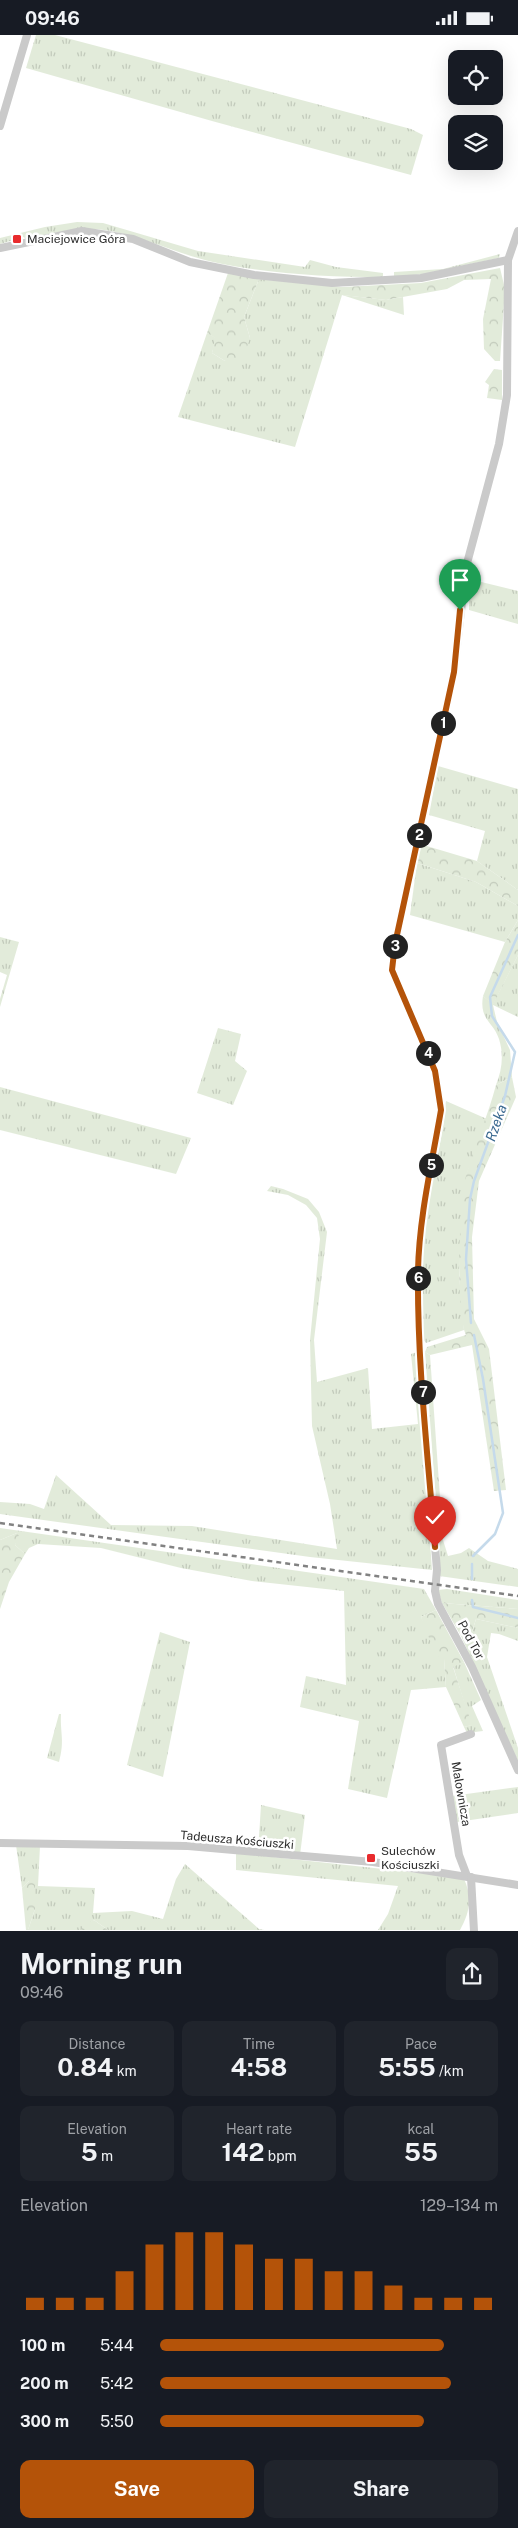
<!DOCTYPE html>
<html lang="en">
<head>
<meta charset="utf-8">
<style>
	:root { --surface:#171b24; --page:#20242c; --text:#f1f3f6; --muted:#9ea1a6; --accent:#b45309 }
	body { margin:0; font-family:"Public Sans",sans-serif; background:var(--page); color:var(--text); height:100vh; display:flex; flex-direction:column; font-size:19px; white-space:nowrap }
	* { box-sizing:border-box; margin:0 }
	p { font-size:16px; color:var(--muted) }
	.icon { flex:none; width:28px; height:28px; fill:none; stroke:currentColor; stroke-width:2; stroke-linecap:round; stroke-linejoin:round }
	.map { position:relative; height:1896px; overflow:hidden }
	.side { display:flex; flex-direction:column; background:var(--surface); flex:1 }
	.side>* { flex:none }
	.fabs { position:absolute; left:448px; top:15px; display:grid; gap:10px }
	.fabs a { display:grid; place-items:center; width:55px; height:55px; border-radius:10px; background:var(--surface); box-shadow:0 5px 20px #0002; font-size:25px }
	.pin { position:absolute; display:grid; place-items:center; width:42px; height:42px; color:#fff; margin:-51px -21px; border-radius:50% 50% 50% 0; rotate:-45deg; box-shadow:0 0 5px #0007 }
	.pin .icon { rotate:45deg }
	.km { position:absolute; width:25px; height:25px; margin:-12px; border-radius:50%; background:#222; color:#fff; font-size:14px; line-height:25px; text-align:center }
	.round { display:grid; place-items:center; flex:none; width:52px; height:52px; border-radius:10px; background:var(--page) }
	.headline { display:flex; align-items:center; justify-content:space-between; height:85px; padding:0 20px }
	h1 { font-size:28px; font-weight:700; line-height:38px }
	.metrics { display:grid; grid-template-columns:repeat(3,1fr); gap:8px; height:85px; padding:5px 20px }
	.metrics div { display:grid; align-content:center; border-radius:10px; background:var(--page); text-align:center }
	.metrics b { font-size:25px; font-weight:700 }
	.metrics small { font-size:14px; font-weight:400 }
	.metrics p { font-size:14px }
	.chart { height:140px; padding:10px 20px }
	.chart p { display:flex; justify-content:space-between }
	.chart svg { width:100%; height:90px; margin-top:5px; stroke:var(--accent); stroke-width:6 }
	.cta { display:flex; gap:10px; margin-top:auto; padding:10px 20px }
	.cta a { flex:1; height:58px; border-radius:10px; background:var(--accent); color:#fff; font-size:20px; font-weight:700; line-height:58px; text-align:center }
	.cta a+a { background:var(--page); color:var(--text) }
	ul { padding:0 20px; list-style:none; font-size:16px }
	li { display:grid; grid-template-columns:80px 60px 1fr; align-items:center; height:38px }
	li i { height:12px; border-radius:6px; background:var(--accent) }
	.status { display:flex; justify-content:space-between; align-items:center; height:35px; padding:0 25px; background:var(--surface); direction:ltr }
	.status svg { height:14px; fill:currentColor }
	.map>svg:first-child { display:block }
	.grass { fill:url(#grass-tufts) }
	.forest { fill:url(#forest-crowns) }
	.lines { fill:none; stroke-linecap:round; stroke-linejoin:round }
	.stream { stroke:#c5daeb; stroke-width:2.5 }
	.minor { stroke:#cacaca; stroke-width:8 }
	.rail { stroke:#828282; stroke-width:2.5; stroke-dasharray:5 4; stroke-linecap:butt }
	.route-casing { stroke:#fff; stroke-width:10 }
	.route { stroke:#b45309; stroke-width:6 }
	.poi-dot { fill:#e82b2d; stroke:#fff; stroke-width:2 }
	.labels { text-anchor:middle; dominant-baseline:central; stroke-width:5; stroke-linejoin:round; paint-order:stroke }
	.poi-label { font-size:12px; fill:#2d2d2d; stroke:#fff; text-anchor:start }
	.street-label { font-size:12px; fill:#2d2d2d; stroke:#fff }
	.water-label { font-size:14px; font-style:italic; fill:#3a6990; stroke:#fff }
</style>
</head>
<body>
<div class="status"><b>09:46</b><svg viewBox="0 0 49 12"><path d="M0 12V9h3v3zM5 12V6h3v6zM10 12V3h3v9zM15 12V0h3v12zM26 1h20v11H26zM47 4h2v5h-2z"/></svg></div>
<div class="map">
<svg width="518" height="1896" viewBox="0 0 518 1896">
	<defs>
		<pattern id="grass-tufts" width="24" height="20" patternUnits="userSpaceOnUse" patternTransform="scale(1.25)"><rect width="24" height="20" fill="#e2ebda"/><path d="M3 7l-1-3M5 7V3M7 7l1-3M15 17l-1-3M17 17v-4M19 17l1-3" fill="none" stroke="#c2cabb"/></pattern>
		<pattern id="forest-crowns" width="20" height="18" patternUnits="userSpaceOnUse" patternTransform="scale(1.25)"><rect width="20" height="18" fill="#e2ebda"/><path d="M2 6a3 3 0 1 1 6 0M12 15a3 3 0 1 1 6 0" fill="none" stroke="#c2cabb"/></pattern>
	</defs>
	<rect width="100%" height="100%" fill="#fff"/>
	<g class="grass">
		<path d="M 36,0 L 55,0 L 411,94 L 423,100 L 411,140 L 212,86 L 26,33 Z"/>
		<path d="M 77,187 L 103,188 L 198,216 L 305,232 L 310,225 L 336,232 L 383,238 L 383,242 C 325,242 269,239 213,227 C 178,219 146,203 111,196 C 82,190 53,198 25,204 L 24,202 L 0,209 L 0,203 L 45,192 Z"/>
		<path d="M 500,219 L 499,223 L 423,239 L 394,242 L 394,237 L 443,234 Z"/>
		<path d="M 259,244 L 342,252 L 343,260 L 386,265 L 403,262 L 404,280 L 342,260 L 295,412 L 178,382 L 207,298 L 216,303 L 212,318 L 225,326 L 250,303 L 244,282 Z"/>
		<path d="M 469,544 L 518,556 L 518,589 L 469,575 Z"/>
		<path d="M 438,731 L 518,754 L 518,855 L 477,826 L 485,796 L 429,780 Z"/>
		<path d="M 417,828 L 476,847 L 518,871 L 518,885 L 505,907 L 410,880 Z"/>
		<path d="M 0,902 L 19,907 L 0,972 L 0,964 L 7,940 L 0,937 Z"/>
		<path d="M 518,920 L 518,982 L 493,970 L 497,987 L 510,1015 L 512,1042 L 496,1050 C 502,1035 504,1020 499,1004 C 493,986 479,985 483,961 L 493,969 Z"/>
		<path d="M 218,993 L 241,999 L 235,1026 L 247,1036 L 233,1070 L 197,1058 Z"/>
		<path d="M 0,1052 L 191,1103 L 176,1139 L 0,1095 Z"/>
		<path d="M 446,1066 L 487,1084 L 467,1138 L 463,1170 L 459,1240 L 464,1295 L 426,1308 L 423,1304 C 422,1269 419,1232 423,1197 C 428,1153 443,1110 446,1066 Z"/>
		<path d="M 271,1151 L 283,1154 L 308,1164 L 319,1177 L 327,1197 L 314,1305 L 317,1347 L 368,1333 L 372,1394 L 418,1389 L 411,1319 L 417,1317 L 432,1535 L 310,1522 L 0,1479 L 0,1467 L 30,1469 L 44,1474 L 56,1440 L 111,1490 L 192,1491 L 337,1514 L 330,1469 L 312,1391 L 310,1305 L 320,1204 L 317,1183 L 306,1170 L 288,1160 L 267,1156 Z"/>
		<path d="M 425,1317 L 430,1320 L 443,1505 L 448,1521 L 461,1518 L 469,1513 L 488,1526 L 518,1534 L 518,1552 L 439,1541 L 440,1521 Z"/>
		<path d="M 0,1493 L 424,1554 L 436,1575 L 421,1582 L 444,1623 L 446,1652 L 411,1655 L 387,1763 L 348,1754 L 359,1686 L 300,1672 L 306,1641 L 346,1650 L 344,1556 L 252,1546 L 181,1533 L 101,1513 L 38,1509 L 29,1513 L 25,1519 L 15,1510 L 17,1498 L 0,1505 Z"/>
		<path d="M 447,1554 L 518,1565 L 518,1574 L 442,1568 L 438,1555 Z"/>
		<path d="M 476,1584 L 518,1593 L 518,1606 L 499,1599 L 491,1598 L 487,1622 L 518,1713 L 518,1726 L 461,1601 L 472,1597 Z"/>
		<path d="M 160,1597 L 190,1607 L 163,1742 L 127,1730 Z"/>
		<path d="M 464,1627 L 481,1665 L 472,1671 L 483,1696 L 467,1698 L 464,1692 L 471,1690 L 453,1631 Z"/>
		<path d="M 59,1679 L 61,1679 C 60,1699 65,1705 59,1727 L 47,1723 Z"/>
		<path d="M 518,1752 L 518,1778 L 457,1787 L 452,1761 Z"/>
		<path d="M 261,1770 L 305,1780 L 300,1820 L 258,1817 Z"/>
		<path d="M 16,1810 L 40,1811 L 38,1851 L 95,1853 L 93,1878 L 132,1876 L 163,1884 L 176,1844 L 185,1829 L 259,1894 L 264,1895 L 108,1895 L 94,1885 L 81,1895 L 28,1895 L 35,1874 L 29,1846 L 22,1853 Z"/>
		<path d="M 236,1818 L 457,1842 L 464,1844 C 473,1863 469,1879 460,1895 L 378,1895 L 388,1879 L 398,1851 L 236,1835 Z"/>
	</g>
	<g class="forest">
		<path d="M 500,233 L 505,254 L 500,326 L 495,326 L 484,314 L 483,284 L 491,244 L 464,245 L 447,254 L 386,265 L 342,260 L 342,252 L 421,248 Z"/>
		<path d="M 228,238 L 259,244 L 244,282 L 250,303 L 243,323 L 225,326 L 212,318 L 215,303 L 207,298 Z"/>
		<path d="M 494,334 L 502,335 L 502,365 L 487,363 L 489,350 L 485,347 Z"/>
		<path d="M 420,809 L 477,826 L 518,855 L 518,871 L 476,847 L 417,828 Z"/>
		<path d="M 518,885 L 518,920 L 493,970 L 483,961 L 505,907 Z"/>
		<path d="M 512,1042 L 516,1062 L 479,1146 L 472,1202 L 474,1284 L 489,1314 L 506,1455 L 494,1456 L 472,1310 L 430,1320 L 425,1317 L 427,1312 L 466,1300 C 455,1274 459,1165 467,1137 C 476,1108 488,1080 496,1050 Z"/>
		<path d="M 17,1498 L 19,1501 L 15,1510 L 25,1519 L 9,1547 L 0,1574 L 0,1505 Z"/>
		<path d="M 442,1568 L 518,1574 L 518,1593 L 476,1584 L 472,1597 L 461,1601 Z"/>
		<path d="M 436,1575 L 464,1627 L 453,1632 L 472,1690 L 464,1692 L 446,1652 L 444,1624 L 436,1621 L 421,1582 Z"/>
		<path d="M 29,1846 L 35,1848 L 35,1874 L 28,1895 L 26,1895 L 22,1853 Z"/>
		<path d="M 94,1885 L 108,1895 L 81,1895 L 84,1890 Z"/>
	</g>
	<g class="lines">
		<g class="stream">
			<path d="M 471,1288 L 466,1224 L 470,1164 L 474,1146 L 505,1061 L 515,1017 L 492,981 L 490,962 L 518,900"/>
			<path d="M 473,1521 L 495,1499 L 503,1478 L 483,1344 L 474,1300"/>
			<path d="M 472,1529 L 472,1544"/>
			<path d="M 472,1565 L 473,1572 L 518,1583"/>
		</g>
		<g class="minor">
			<path d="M 0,91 L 27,0"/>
			<path d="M 518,196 L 508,225 L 507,360 L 499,409 L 466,532 L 454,637 L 395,909 L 392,935 L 435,1036 L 441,1075 C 432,1128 419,1182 418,1236 C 417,1335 429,1436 437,1535 L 435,1556 L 438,1569 L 472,1632 L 518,1735"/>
			<path d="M 0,213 L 82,196 L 133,204 L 190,227 L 254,240 L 332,248 L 421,243 L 508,225"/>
			<path d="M 0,1808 L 188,1811 L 373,1827 L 518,1850"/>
			<path d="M 467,1841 L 459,1820 L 441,1710 L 471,1699"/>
			<path d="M 471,1842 L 474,1896"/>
		</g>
		<path class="rail" d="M 0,1488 L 518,1561"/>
	</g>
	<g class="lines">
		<defs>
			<path id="route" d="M 435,1512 C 428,1421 417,1328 418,1236 C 419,1182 432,1128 441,1075 L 435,1036 L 392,935 L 395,909 L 454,637 L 460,575"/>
		</defs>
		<use href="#route" class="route-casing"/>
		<use href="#route" class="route"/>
	</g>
	<g class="poi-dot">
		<rect x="12" y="199" width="10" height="10" rx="2.5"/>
		<rect x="366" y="1818" width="10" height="10" rx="2.5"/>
	</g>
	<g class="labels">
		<g class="poi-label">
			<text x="27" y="204">Maciejowice Góra</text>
			<text x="381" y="1816">Sulechów<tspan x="381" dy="14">Kościuszki</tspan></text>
		</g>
		<g class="street-label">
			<text transform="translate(471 1605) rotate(62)">Pod Tor</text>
			<text transform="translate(461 1759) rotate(80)">Malownicza</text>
			<text transform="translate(237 1805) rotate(5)">Tadeusza Kościuszki</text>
		</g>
		<g class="water-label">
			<text transform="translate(496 1088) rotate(-71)">Rzeka</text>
		</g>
	</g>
</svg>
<div class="fabs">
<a><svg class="icon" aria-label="locate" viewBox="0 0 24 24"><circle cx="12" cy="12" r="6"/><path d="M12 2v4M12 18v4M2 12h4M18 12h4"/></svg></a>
<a><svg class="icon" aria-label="layers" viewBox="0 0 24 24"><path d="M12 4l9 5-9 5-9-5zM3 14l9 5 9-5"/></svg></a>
</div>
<div class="pin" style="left:460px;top:575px;background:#1e9e55"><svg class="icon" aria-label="arrive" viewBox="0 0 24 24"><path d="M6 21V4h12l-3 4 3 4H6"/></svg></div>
<div class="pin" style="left:435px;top:1512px;background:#d93025"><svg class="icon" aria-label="check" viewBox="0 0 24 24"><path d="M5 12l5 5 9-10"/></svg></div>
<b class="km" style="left:443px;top:688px">1</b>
<b class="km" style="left:419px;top:800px">2</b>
<b class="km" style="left:395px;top:911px">3</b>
<b class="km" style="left:428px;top:1018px">4</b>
<b class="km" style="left:431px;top:1130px">5</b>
<b class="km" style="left:418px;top:1243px">6</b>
<b class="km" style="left:423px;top:1357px">7</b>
</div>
<section class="side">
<div class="headline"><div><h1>Morning run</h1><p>09:46</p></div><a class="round"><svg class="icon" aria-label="share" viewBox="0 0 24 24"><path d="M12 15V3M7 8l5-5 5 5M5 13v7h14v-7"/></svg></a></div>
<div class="metrics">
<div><p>Distance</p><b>0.84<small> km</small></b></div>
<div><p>Time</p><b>4:58</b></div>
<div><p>Pace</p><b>5:55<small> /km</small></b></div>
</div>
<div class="metrics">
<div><p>Elevation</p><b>5<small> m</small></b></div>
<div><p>Heart rate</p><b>142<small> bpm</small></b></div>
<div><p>kcal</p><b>55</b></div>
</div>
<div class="chart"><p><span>Elevation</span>129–134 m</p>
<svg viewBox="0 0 160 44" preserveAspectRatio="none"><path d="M5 44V38M15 44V38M25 44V38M35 44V25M45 44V12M55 44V6M65 44V6M75 44V12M85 44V19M95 44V19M105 44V25M115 44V25M125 44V32M135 44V38M145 44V38M155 44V38"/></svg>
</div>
<ul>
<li><b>100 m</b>5:44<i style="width:84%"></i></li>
<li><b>200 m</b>5:42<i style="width:86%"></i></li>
<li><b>300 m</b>5:50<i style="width:78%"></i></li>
</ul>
<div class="cta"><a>Save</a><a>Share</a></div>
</section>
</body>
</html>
